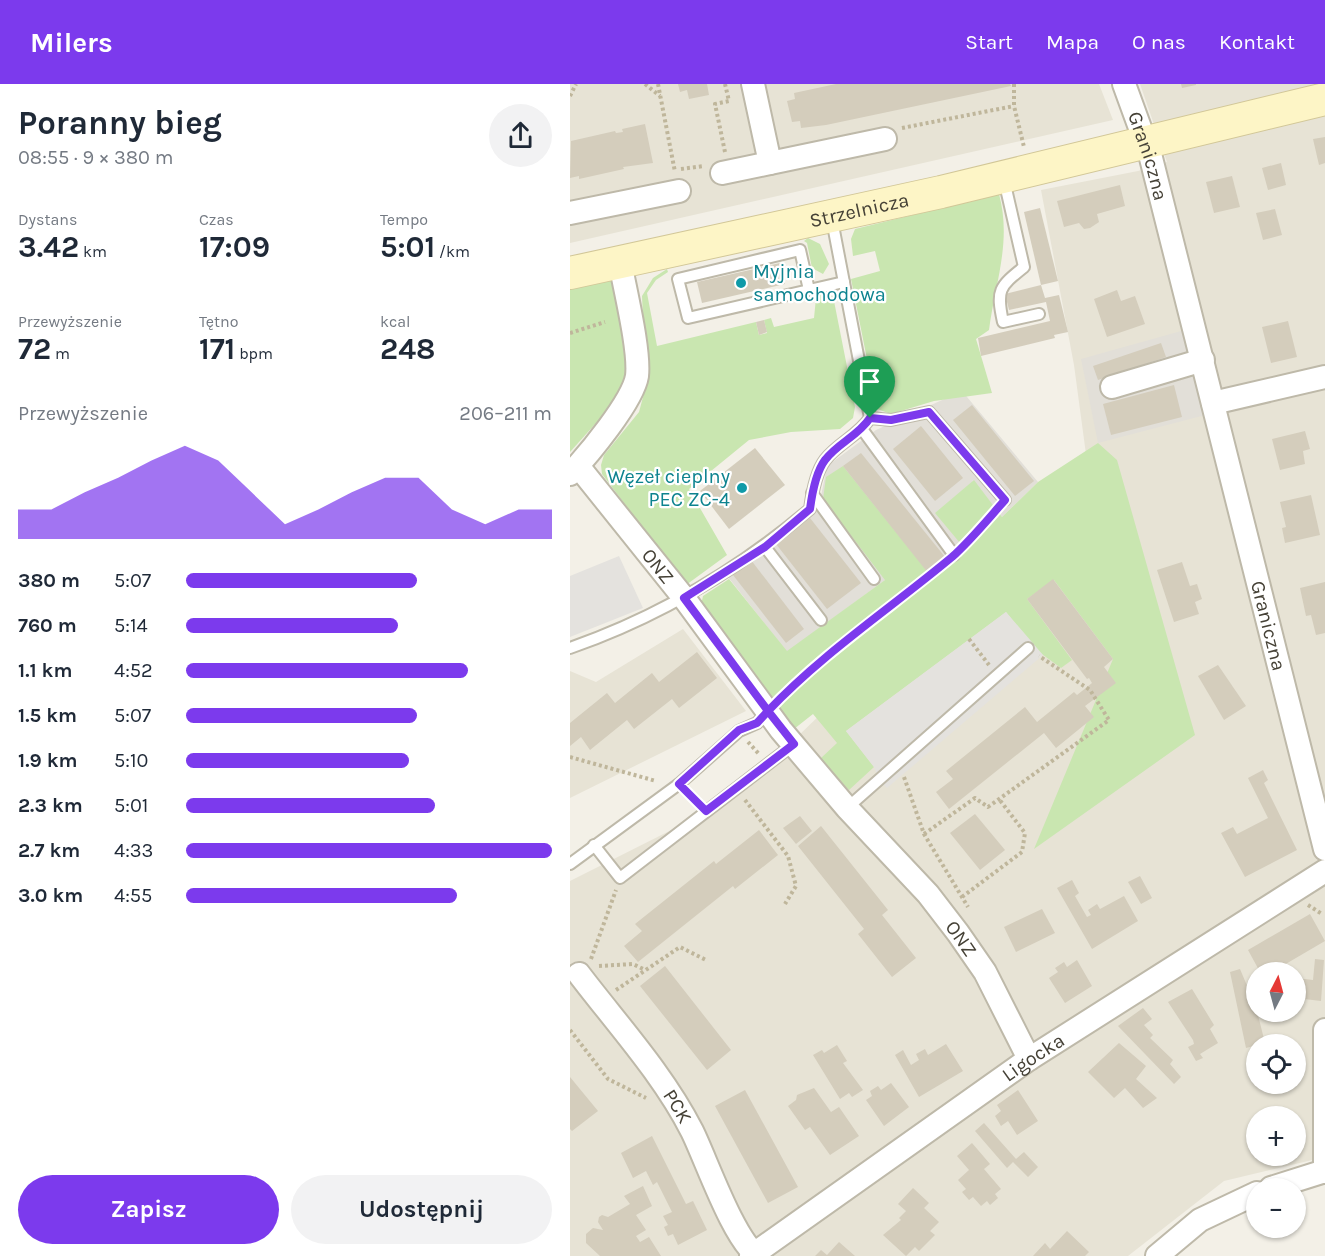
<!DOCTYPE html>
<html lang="pl">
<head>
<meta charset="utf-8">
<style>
	:root { --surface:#fff; --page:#f2f2f3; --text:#1f2937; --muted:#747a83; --accent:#7c3aed }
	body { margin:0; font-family:Karla,sans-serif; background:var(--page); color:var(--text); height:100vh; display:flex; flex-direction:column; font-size:22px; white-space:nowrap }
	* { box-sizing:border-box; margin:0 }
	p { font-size:20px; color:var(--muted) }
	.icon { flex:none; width:33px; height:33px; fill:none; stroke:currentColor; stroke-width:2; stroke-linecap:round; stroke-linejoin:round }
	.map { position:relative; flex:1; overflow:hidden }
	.side { display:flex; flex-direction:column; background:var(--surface); width:570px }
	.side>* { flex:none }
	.needle { width:39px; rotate:6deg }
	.fabs { position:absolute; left:676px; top:878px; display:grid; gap:12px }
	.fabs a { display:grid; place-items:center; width:60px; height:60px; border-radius:50%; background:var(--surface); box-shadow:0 2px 4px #0004; font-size:30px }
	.pin { position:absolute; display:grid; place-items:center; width:51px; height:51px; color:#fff; margin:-62px -26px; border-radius:50% 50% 50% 0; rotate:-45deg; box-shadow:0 0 6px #0007 }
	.pin .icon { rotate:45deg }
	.round { display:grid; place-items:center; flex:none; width:63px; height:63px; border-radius:32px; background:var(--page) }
	.head { display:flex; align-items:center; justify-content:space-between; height:102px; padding:0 18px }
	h1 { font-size:33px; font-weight:700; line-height:45px }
	.metrics { display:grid; grid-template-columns:repeat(3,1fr); gap:9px; height:102px; padding:6px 18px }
	.metrics div { display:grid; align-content:center }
	.metrics b { font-size:30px; font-weight:700 }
	.metrics small { font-size:16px; font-weight:400 }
	.metrics p { font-size:16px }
	.chart { height:168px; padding:12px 18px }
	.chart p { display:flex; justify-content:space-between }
	.chart svg { width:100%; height:108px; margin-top:6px; fill:var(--accent); opacity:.7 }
	.button { display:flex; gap:12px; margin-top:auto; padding:12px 18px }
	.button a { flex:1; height:69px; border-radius:36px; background:var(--accent); color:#fff; font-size:24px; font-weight:700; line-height:69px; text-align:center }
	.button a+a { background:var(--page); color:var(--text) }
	ul { padding:0 18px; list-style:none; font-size:20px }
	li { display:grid; grid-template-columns:96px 72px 1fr; align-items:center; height:45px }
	li i { height:15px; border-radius:8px; background:var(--accent) }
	header { display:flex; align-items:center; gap:36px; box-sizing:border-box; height:84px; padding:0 30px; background:var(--accent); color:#fff }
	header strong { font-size:28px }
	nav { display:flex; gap:33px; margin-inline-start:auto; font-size:21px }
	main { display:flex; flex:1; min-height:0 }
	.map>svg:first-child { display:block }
	.residential { fill:#e7e3d5; fill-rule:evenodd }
	.industrial { fill:#e2dfd8 }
	.green { fill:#c9e6b0 }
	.parking { fill:#e4e2de }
	.building { fill:#d4cdbc }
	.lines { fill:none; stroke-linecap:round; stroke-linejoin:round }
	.lane-casing { stroke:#beb9a9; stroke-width:14 }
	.street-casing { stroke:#beb9a9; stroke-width:26 }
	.secondary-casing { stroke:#d2c798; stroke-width:34 }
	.path { stroke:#bfb69b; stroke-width:4; stroke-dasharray:3 3; stroke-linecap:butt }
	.lane { stroke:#fff; stroke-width:10 }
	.street { stroke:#fff; stroke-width:22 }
	.secondary { stroke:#fdf5c6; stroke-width:32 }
	.route-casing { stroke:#fff; stroke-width:12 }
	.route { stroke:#7c3aed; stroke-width:8 }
	.culture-dot { fill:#0f9aa8; stroke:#fff; stroke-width:2 }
	.labels { text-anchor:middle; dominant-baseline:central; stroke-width:4.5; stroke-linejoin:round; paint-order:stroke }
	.street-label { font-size:20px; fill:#454136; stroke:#fff }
	.culture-label { font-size:20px; fill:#0d838f; stroke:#fff; text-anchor:start }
</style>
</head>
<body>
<header>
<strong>Milers</strong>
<nav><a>Start</a><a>Mapa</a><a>O nas</a><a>Kontakt</a></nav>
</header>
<main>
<section class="side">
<div class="head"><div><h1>Poranny bieg</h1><p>08:55 · 9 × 380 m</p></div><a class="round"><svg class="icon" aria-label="share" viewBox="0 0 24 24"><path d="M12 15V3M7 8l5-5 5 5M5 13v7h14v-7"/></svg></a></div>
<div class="metrics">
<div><p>Dystans</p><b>3.42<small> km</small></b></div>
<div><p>Czas</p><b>17:09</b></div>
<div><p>Tempo</p><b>5:01<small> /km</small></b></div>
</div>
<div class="metrics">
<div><p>Przewyższenie</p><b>72<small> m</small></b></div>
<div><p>Tętno</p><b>171<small> bpm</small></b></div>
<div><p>kcal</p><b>248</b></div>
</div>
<div class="chart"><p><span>Przewyższenie</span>206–211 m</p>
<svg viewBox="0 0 160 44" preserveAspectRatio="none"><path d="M0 44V32L10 32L20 25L30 19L40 12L50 6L60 12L70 25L80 38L90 32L100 25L110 19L120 19L130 32L140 38L150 32L160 32V44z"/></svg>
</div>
<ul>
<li><b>380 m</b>5:07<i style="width:63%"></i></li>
<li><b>760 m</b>5:14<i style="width:58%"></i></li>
<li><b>1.1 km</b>4:52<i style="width:77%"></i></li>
<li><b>1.5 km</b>5:07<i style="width:63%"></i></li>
<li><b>1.9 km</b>5:10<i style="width:61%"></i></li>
<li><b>2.3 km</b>5:01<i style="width:68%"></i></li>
<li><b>2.7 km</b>4:33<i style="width:100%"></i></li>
<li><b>3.0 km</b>4:55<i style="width:74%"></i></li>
</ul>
<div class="button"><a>Zapisz</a><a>Udostępnij</a></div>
</section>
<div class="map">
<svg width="755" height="1172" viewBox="0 0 755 1172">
	<rect width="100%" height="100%" fill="#f3f0e7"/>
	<g class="residential">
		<path d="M 0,0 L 529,0 L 543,36 L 0,159 Z"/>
		<path d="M 570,0 L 755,0 L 755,1073 L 654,1097 L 558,1172 L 0,1172 L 0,797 L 163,715 L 255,626 L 520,400 L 504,281 L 471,106 L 568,87 L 597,78 ZM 687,888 L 726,888 L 726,927 L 687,927 ZM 687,960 L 726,960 L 726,999 L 687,999 ZM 687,1032 L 726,1032 L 726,1071 L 687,1071 Z"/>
		<path d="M 113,545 L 176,627 L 0,714 L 0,587 L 26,598 Z"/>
	</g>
	<g class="industrial">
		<path d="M 622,244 L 643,329 L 528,359 L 511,275 Z"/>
		<path d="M 392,307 L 468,398 L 432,433 L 403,396 L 390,459 L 375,473 L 337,480 L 217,568 L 158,493 L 249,422 L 257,382 L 306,346 Z"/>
	</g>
	<g class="green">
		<path d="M 429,110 C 442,158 425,199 419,246 L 406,255 L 422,309 L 364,317 L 321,330 L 307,325 L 281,195 L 310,187 L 305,167 L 283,172 L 281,155 L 285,145 Z"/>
		<path d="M 238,154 L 250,160 L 259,180 L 253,190 L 242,184 L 237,159 L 234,157 Z"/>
		<path d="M 97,185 L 98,188 L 86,196 L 77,209 L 87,262 L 186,238 L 189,251 L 197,249 L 194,236 L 201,234 L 204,243 L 244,234 L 246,214 L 251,210 L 263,212 L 285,323 L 283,334 L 270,345 L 221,348 L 179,356 L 119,405 L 157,471 L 116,501 L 32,390 L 31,381 L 34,371 L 69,328 L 76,302 L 72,212 L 83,194 Z"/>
		<path d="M 44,194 L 57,291 L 44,319 L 0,368 L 0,203 Z"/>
		<path d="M 528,359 L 547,376 L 625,651 L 464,765 L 543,575 L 484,496 L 457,515 L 502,576 L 491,584 L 465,565 L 436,528 L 276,647 L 304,683 L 279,706 L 250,675 L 267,659 L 243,630 L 224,645 L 131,521 L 133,512 L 159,495 L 217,567 L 315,496 L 253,415 L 256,393 L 273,382 L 358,488 L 390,459 L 365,429 L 404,396 L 432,433 L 468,398 Z"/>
	</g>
	<g class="parking">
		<path d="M 49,472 L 73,524 L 0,553 L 0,492 Z"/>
		<path d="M 436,528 L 473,571 L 317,704 L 309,696 L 304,683 L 276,647 Z"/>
	</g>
	<g class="building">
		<path d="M 108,0 L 137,0 L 139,11 L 119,15 L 117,6 L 110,8 Z"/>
		<path d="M 266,0 L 440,0 L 441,2 L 256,41 L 231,44 L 230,37 L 222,38 L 217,17 L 225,15 L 224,9 Z"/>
		<path d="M 611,0 L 626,0 L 626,1 L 612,4 Z"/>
		<path d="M 75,40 L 83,79 L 53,83 L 54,85 L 9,95 L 9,92 L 0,94 L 1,57 L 45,47 L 46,49 L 53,48 L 52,45 Z"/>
		<path d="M 755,53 L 755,79 L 749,81 L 743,55 Z"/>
		<path d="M 711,79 L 716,101 L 698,106 L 692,84 Z"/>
		<path d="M 662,92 L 670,123 L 644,129 L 636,98 Z"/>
		<path d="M 550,101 L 555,122 L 527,130 L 529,138 L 520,144 L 514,145 L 509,139 L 494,143 L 487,117 Z"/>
		<path d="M 470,124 L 488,197 L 471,201 L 454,128 Z"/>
		<path d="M 705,125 L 712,151 L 693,156 L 686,129 Z"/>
		<path d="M 210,179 L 215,200 L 132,219 L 127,198 Z"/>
		<path d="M 471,201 L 475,214 L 489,211 L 498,248 L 484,251 L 485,254 L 411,272 L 408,254 L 480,237 L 476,218 L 439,226 L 435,210 Z"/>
		<path d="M 547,206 L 551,217 L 565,212 L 575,240 L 537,253 L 524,215 Z"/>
		<path d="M 194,236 L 197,248 L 189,251 L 186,238 Z"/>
		<path d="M 718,237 L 727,273 L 701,279 L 692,243 Z"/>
		<path d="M 591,259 L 596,273 L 528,296 L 523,282 Z"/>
		<path d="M 604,301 L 612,333 L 541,351 L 533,320 Z"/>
		<path d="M 402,321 L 464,397 L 445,412 L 383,336 Z"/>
		<path d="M 351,342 L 393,394 L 365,417 L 323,365 Z"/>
		<path d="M 735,347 L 740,365 L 733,367 L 735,380 L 710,386 L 702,355 Z"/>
		<path d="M 185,364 L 215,401 L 159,445 L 130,407 Z"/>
		<path d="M 291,369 L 375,473 L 358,489 L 273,382 Z"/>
		<path d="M 741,411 L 750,451 L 715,459 L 712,444 L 716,443 L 710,418 Z"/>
		<path d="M 240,434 L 291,499 L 257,525 L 206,460 Z"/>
		<path d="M 181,476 L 234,545 L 216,559 L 163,491 Z"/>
		<path d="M 612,478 L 620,502 L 627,500 L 632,515 L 625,518 L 629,530 L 604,538 L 587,486 Z"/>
		<path d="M 483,495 L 543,575 L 534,583 L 546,599 L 515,622 L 524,633 L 486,664 L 474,649 L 379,725 L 366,708 L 383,695 L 376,687 L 455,623 L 467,638 L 504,608 L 507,611 L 522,599 L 519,594 L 517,595 L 457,515 Z"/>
		<path d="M 755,498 L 755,549 L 746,551 L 741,531 L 736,532 L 730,504 Z"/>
		<path d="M 127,568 L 147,594 L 109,624 L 102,615 L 64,645 L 57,636 L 20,666 L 11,653 L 0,662 L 0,639 L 37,609 L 45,619 L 82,589 L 89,598 Z"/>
		<path d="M 648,581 L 676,622 L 654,636 L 628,592 Z"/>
		<path d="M 693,686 L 698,696 L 694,699 L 727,766 L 675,793 L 651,749 L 663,743 L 667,750 L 698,734 L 678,694 Z"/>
		<path d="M 405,730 L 435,766 L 410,786 L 380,749 Z"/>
		<path d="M 230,732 L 242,747 L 226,760 L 213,744 Z"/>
		<path d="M 251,742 L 318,826 L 312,831 L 346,874 L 322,893 L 288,850 L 294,845 L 228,762 Z"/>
		<path d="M 189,746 L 208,771 L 165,805 L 163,802 L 68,878 L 54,862 L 72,847 L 65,840 L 144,777 L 146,780 Z"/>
		<path d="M 570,792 L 582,814 L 571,820 L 558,798 Z"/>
		<path d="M 502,796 L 509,809 L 505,812 L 517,833 L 521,831 L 518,826 L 527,820 L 530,825 L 554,812 L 568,837 L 522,865 L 487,804 Z"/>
		<path d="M 472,825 L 485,849 L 446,868 L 434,843 Z"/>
		<path d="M 740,830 L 755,857 L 702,888 L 690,888 L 678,866 Z"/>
		<path d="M 745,875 L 754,876 L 751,917 L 726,914 L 726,894 L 743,896 Z"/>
		<path d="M 507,876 L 522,902 L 495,919 L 479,894 L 488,888 L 485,884 L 494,878 L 497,883 Z"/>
		<path d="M 95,882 L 161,966 L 137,986 L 70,902 Z"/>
		<path d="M 670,885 L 678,904 L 681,903 L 695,959 L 676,964 L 660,888 Z"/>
		<path d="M 622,905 L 644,941 L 640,945 L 648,959 L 630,970 L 633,974 L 626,977 L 618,963 L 624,960 L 623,956 L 598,918 Z"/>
		<path d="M 573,924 L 582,935 L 574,941 L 583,951 L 580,954 L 603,976 L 600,980 L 611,993 L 604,1000 L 548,942 Z"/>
		<path d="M 549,959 L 576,982 L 566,995 L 587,1014 L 573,1024 L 555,1004 L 544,1014 L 518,988 Z"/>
		<path d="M 376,960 L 393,987 L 349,1013 L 325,971 L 333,966 L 341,981 L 349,976 L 346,970 L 355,965 L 358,971 Z"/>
		<path d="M 267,961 L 277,977 L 273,979 L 293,1006 L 282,1013 L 279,1009 L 270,1015 L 243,971 L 252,966 L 254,969 Z"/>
		<path d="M 0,993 L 28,1027 L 2,1047 L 0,1045 Z"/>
		<path d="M 321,999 L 339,1023 L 314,1042 L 296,1016 L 302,1012 L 300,1007 L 308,1002 L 311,1006 Z"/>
		<path d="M 244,1004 L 261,1028 L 269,1023 L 289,1052 L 260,1071 L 240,1043 L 235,1046 L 218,1022 L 226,1016 L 227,1011 Z"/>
		<path d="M 175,1006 L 228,1103 L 198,1119 L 145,1022 Z"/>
		<path d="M 448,1006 L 468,1037 L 447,1051 L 438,1037 L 431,1042 L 425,1032 L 431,1027 L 427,1021 Z"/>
		<path d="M 414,1039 L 446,1075 L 454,1068 L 468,1083 L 458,1093 L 443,1078 L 437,1084 L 405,1047 Z"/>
		<path d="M 82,1052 L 116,1120 L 123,1117 L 137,1146 L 108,1161 L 103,1150 L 98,1152 L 94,1143 L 98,1141 L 93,1132 L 102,1128 L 87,1098 L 83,1101 L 76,1087 L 63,1094 L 51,1069 Z"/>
		<path d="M 402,1059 L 420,1080 L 414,1085 L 431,1105 L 425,1110 L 428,1114 L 420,1121 L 417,1117 L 411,1122 L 403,1113 L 399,1116 L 392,1108 L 396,1105 L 388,1096 L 399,1086 L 387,1072 Z"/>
		<path d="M 73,1102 L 82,1122 L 66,1131 L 76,1146 L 66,1152 L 70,1158 L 79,1153 L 91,1172 L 30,1172 L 16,1159 L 16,1150 L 23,1144 L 33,1146 L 28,1138 L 29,1133 L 32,1131 L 38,1133 L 60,1120 L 54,1112 Z"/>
		<path d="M 343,1104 L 359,1119 L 354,1124 L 369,1138 L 360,1147 L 365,1151 L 349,1167 L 345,1163 L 336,1172 L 313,1151 L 331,1136 L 329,1134 L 336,1127 L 328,1120 Z"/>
		<path d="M 497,1147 L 519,1168 L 515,1172 L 463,1172 L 475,1159 L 480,1165 Z"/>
		<path d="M 269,1158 L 285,1172 L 245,1172 L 251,1166 L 257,1171 Z"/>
	</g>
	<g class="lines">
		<defs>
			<g id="lane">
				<path d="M 434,96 L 454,183 C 429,203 426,206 433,238 L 469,230"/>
				<path d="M 239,206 L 230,166 L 108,195 L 118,234 L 274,198"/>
				<path d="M 300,334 L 321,336 L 359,328 L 435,416"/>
				<path d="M 292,345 L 384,471"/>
				<path d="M 242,409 L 304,495"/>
				<path d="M 195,463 L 251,536"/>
				<path d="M 0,564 C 89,533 168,486 240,425 C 242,410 246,388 255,376 C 268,359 288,352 300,334 L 262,136"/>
				<path d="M 277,724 L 458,564"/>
				<path d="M 24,761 L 50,794 L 224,660"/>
				<path d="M 0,780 L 109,700 L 169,647 L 187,639 L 198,627"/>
			</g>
			<g id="street">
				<path d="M 183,0 L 200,79 L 315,55"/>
				<path id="s1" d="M 554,0 L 581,74 L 755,765"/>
				<path d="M 152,89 L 200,79"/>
				<path d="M 0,129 L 109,107"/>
				<path d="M 542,303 L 633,276"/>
				<path d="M 643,319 L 755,293"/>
				<path id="s2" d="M 8,382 L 114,514 L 211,646 L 277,724 L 358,810 L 388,849 L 415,888 L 459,975"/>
				<path d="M 0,390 C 18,371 63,317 67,292 C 70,266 55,206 50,178"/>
				<path id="s3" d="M 9,890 C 47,940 93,990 122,1047 C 136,1075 164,1157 188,1172"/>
				<path d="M 755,946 L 755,1088"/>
				<path d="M 701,1104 L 755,1087"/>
				<path id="s4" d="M 181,1172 L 459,975 L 755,787"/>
				<path d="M 587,1172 L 630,1136 L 687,1109"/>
			</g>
			<g id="secondary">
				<path id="s5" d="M 0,189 L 371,108 L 755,15"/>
			</g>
		</defs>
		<use href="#lane" class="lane-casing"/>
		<use href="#street" class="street-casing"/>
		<use href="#secondary" class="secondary-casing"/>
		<g class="path">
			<path d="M 75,0 L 90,12"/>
			<path d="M 88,0 L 105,88"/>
			<path d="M 444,0 L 444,22 L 454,63"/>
			<path d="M 0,12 L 6,0"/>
			<path d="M 332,44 L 444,22"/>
			<path d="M 155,68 L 145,20 L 159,17 L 155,0"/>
			<path d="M 111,85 L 134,82"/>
			<path d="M 0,249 L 35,238"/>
			<path d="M 393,461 L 425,427"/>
			<path d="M 399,555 L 419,581"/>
			<path d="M 211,613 L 282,551 L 372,481"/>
			<path d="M 178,658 L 189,670"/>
			<path d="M 0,673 L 86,697"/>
			<path d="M 334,693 L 354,750 L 398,823"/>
			<path d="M 175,716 L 218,772 L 226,802 L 215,820"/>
			<path d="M 354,750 L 405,714 L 418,723 L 539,636 L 520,606 L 469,572"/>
			<path d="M 392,813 L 452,768 L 455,749 L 429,715"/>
			<path d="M 738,821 L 752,830"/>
			<path d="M 21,875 L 46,806"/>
			<path d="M 29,882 L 63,880 L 75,886"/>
			<path d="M 46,906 L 110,863 L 136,876"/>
			<path d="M 0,946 L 38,995 L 76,1014"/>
		</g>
		<use href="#lane" class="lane"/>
		<use href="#street" class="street"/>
		<use href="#secondary" class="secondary"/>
	</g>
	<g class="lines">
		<defs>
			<path id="route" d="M 300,334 C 288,352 268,359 255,376 C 246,388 242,410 240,425 L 195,463 L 114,514 L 198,627 L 187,639 L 169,646 L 109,700 L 136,727 L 224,660 L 198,627 C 253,569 321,524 382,473 C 401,456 418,435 435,416 L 359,328 L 321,336 L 300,334"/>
		</defs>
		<use href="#route" class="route-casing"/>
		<use href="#route" class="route"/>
	</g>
	<g class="culture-dot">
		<circle cx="171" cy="199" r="6"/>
		<circle cx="172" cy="404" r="6"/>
	</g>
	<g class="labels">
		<g class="street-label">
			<text stroke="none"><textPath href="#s1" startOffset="76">Graniczna</textPath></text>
			<text stroke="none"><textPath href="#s5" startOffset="296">Strzelnicza</textPath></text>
			<text stroke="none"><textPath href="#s2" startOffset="128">ONZ</textPath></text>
			<text stroke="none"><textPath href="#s1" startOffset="561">Graniczna</textPath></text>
			<text stroke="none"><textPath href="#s2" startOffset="609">ONZ</textPath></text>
			<text stroke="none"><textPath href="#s4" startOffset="345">Ligocka</textPath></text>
			<text stroke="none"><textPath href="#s3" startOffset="165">PCK</textPath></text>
		</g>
		<g class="culture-label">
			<text x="183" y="187">Myjnia<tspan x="183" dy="23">samochodowa</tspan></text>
			<text x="160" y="392" text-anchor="end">Węzeł cieplny<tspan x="160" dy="23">PEC ZC-4</tspan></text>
		</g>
	</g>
</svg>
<div class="fabs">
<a><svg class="needle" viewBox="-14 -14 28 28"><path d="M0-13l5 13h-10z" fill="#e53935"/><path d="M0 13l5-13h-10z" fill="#747a83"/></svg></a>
<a><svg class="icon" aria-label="locate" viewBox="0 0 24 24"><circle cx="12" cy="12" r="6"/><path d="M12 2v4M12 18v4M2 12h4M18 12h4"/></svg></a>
<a>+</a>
<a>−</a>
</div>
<div class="pin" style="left:300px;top:334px;background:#1e9e55"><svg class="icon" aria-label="arrive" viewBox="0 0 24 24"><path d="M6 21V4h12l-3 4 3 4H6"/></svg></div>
</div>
</main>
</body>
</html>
